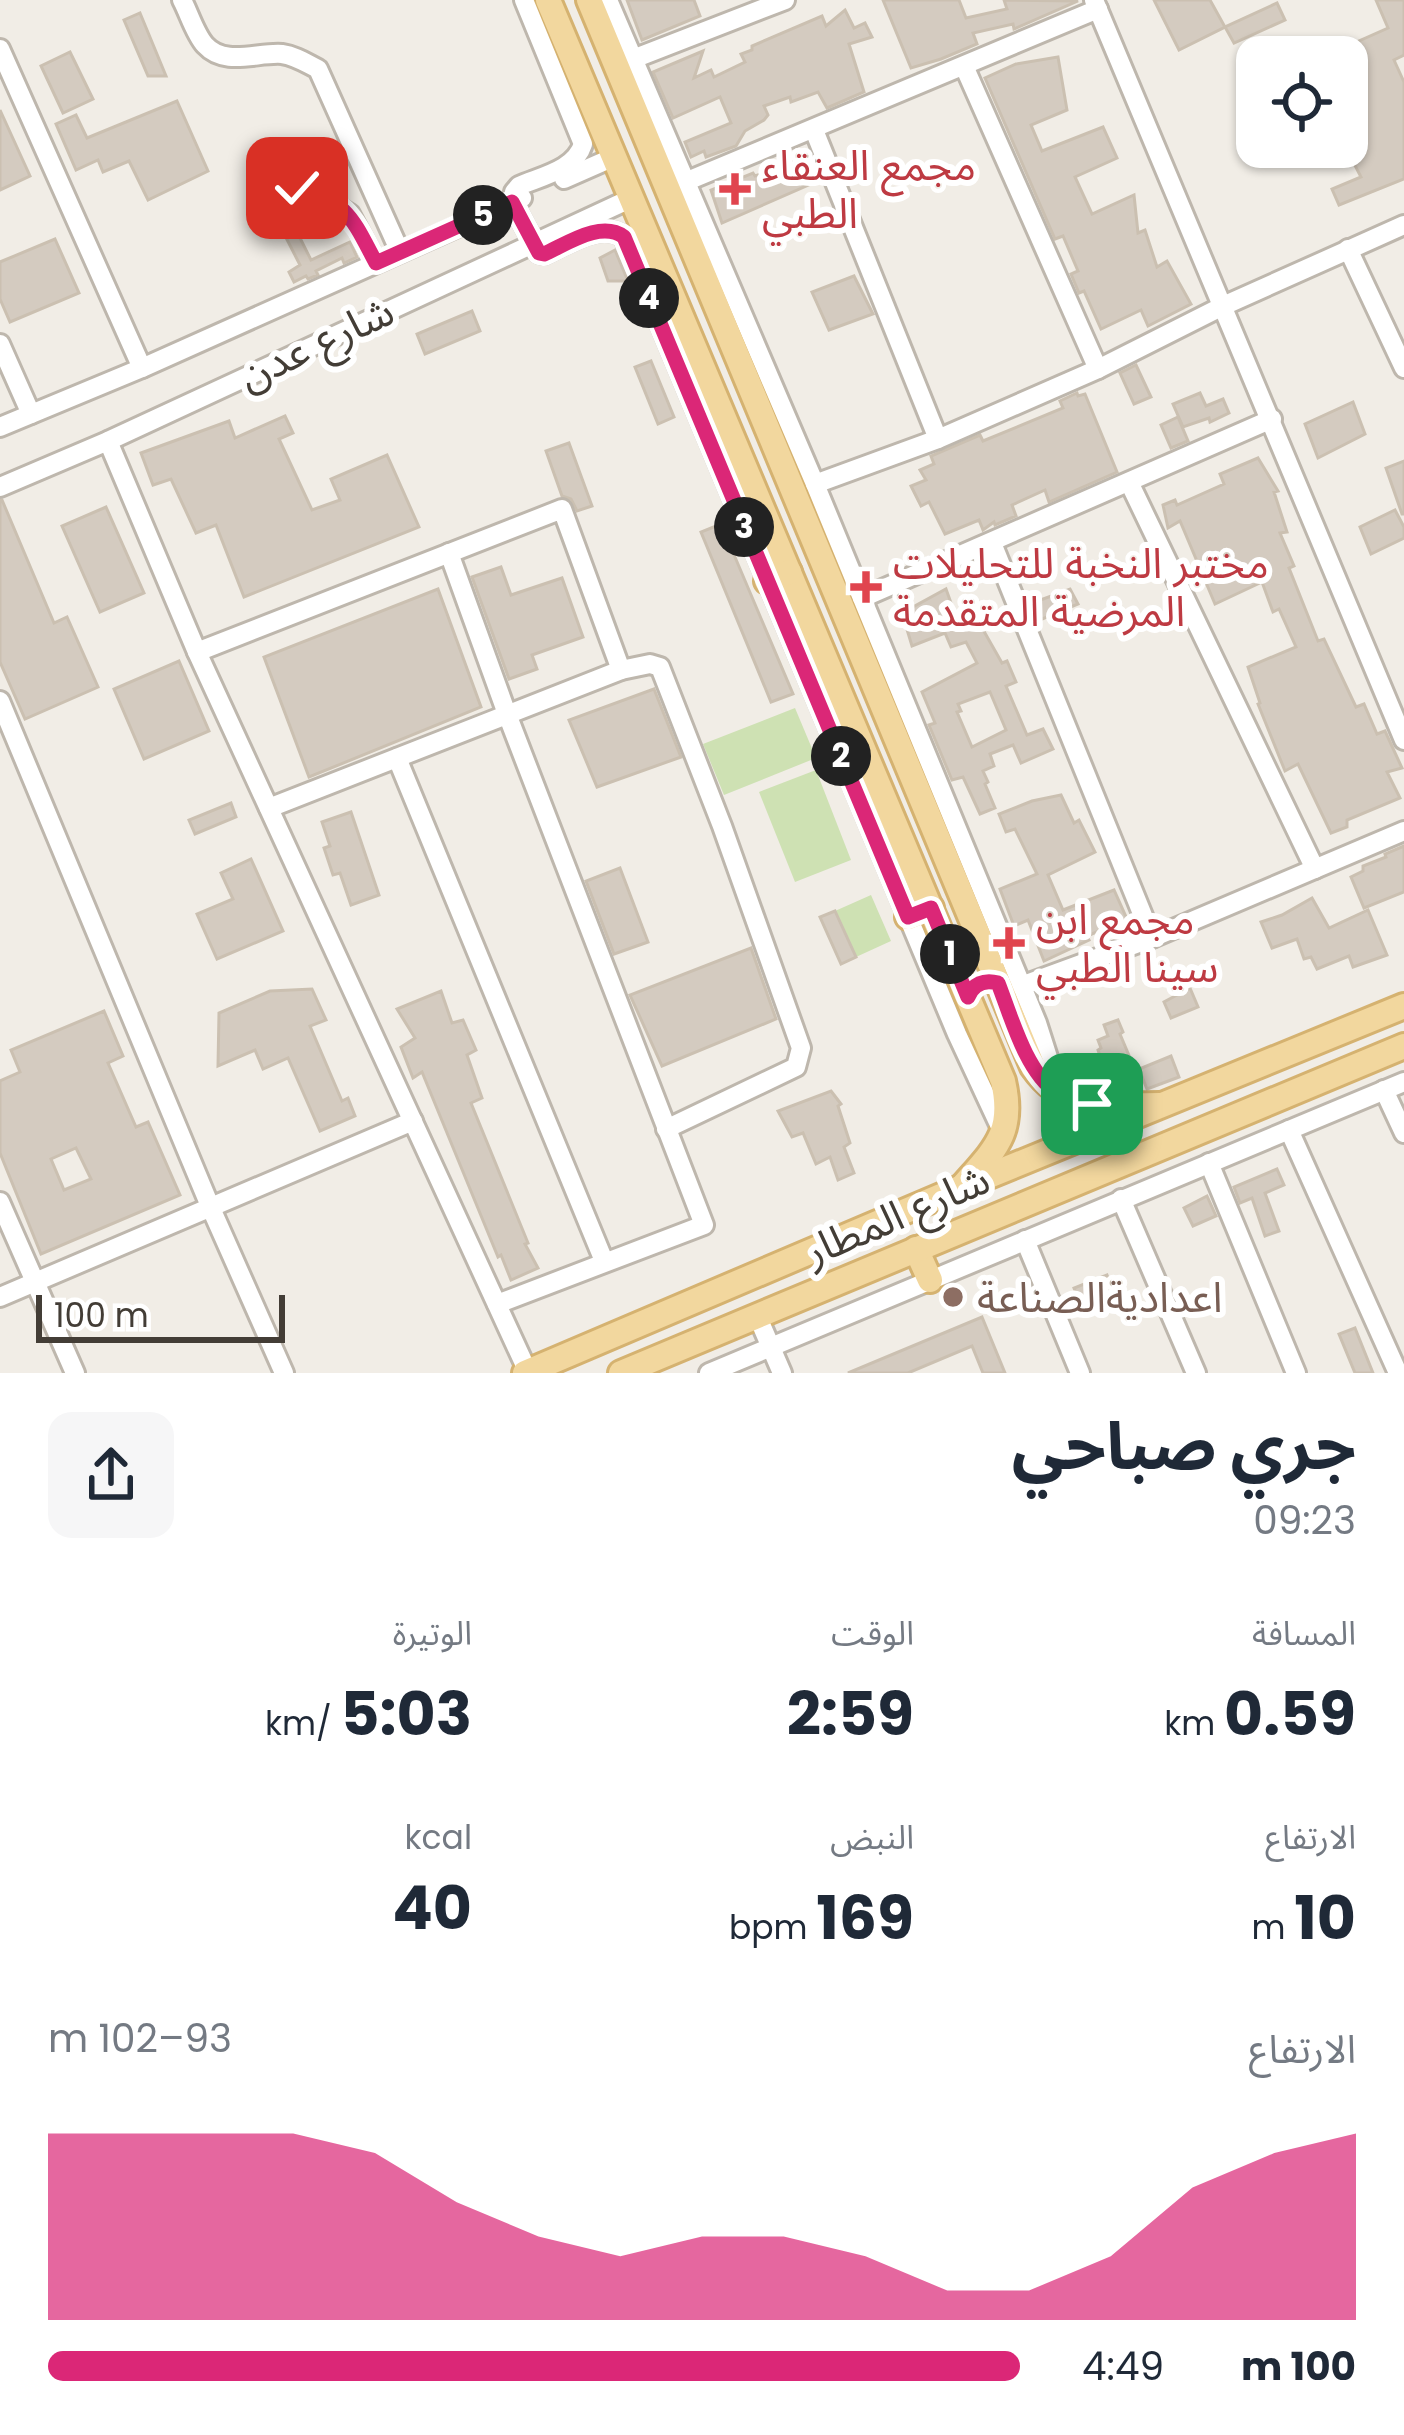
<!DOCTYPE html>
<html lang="ar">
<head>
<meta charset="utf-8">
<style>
	:root { --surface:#fff; --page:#f6f6f7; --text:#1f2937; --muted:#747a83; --accent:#db2777 }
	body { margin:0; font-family:Poppins,"Noto Sans Arabic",sans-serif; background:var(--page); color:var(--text); direction:rtl; height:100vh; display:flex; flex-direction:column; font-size:45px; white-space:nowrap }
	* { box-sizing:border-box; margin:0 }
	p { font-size:39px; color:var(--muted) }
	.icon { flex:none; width:66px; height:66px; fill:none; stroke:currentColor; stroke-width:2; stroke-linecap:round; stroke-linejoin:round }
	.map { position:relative; height:1373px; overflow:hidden; direction:ltr }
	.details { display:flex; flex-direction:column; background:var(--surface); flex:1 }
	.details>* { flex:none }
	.tools { position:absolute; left:1236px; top:36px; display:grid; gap:24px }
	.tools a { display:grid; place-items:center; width:132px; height:132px; border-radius:24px; background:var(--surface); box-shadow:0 3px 9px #0004; font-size:60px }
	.scale { position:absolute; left:36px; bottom:30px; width:249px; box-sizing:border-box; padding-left:12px; border:6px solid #433d36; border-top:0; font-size:33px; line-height:42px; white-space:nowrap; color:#433d36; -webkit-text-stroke:9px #fff; paint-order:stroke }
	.pin { position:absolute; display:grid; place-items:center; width:102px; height:102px; color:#fff; margin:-51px; border-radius:24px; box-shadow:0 6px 18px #0006 }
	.km { position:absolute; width:60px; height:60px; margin:-30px; border-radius:50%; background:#222; color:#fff; font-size:33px; line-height:60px; text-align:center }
	.round { display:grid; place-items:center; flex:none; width:126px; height:126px; border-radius:24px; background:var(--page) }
	.overview { display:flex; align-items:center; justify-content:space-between; height:204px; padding:0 48px }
	h1 { font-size:66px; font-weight:700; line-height:90px }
	.stats { display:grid; grid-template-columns:repeat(3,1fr); gap:18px; height:204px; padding:12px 48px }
	.stats div { display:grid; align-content:center }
	.stats b { font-size:60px; font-weight:700 }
	.stats small { font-size:33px; font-weight:400 }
	.stats p { font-size:33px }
	.chart { height:336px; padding:24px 48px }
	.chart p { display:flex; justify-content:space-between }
	.chart svg { width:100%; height:216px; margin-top:12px; fill:var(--accent); opacity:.7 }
	ul { padding:0 48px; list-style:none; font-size:39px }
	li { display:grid; grid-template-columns:192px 144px 1fr; align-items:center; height:90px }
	li i { height:30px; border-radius:15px; background:var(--accent) }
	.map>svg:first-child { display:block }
	.green { fill:#cee1b3 }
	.building { fill:#d4cbc0; stroke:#cbc0b1; stroke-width:3; fill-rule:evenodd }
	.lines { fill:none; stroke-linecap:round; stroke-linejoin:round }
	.minor-casing { stroke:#beb7ad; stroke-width:24 }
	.major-casing { stroke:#d5b270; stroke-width:30 }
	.minor { stroke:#fff; stroke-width:18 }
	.major { stroke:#f2d79e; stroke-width:24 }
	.route-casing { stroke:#fff; stroke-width:24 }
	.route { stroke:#db2777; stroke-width:15 }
	.health-dot { fill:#e0444e; stroke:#fff; stroke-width:4.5 }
	.education-dot { fill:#8d6e63; stroke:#fff; stroke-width:4.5 }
	.labels { text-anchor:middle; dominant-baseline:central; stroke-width:12; stroke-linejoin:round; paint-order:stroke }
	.health-label { font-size:42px; fill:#be3a42; stroke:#fff; text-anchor:start }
	.street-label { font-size:42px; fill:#433d36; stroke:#fff }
	.education-label { font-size:42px; fill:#785e54; stroke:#fff; text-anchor:start }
</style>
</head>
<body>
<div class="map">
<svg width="1404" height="1373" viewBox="0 0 1404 1373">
	<rect width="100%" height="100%" fill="#f1ede6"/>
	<g class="green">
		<path d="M 795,708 L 816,758 L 724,795 L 703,744 Z"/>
		<path d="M 816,770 L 851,860 L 795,882 L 759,792 Z"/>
		<path d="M 871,895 L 891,941 L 856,957 L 835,911 Z"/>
	</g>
	<g class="building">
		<path d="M 627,0 L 694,0 L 700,16 L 642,40 Z"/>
		<path d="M 883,0 L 959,0 L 966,18 L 1007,9 L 1004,0 L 1078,1 L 1014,29 L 1013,24 L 973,33 L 977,44 L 941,59 L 911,68 Z"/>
		<path d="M 1154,0 L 1210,0 L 1225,27 L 1179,50 Z"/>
		<path d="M 1376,0 L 1404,0 L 1404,55 L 1394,60 L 1404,82 L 1404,179 L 1339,205 L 1332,189 L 1361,177 L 1347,150 L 1347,88 L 1359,82 L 1341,49 L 1388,28 Z"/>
		<path d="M 1277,3 L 1285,20 L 1234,43 L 1225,27 Z"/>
		<path d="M 845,10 L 854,28 L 865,23 L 872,37 L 849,44 L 864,92 L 827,108 L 818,92 L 791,102 L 790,97 L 764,106 L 768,115 L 764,120 L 745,131 L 736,146 L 706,157 L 704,151 L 691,157 L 685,142 L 731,123 L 720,97 L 673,118 L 653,72 L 703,51 L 694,78 L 711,70 L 714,77 L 745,62 L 741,54 L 752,50 L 752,46 L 822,16 L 826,26 Z"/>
		<path d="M 140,13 L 166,76 L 148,76 L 124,20 Z"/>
		<path d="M 70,52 L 93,99 L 63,113 L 41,66 Z"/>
		<path d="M 1058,57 L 1067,110 L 1031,125 L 1042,151 L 1103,127 L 1117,158 L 1075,177 L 1092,214 L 1134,195 L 1138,233 L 1145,230 L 1157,267 L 1167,261 L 1191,304 L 1148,326 L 1141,310 L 1101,329 L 1084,291 L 1079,293 L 1071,274 L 1078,271 L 1063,236 L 1055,239 L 985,78 L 1016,64 Z"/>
		<path d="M 177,101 L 208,171 L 148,200 L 129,161 L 103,172 L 98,160 L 76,170 L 56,124 L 76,115 L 87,138 Z"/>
		<path d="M 0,110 L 30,176 L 0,190 Z"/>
		<path d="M 810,156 L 820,180 L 722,223 L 711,190 L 753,173 L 755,176 Z"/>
		<path d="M 305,209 L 312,221 L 295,228 L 311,260 L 350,242 L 357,257 L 344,263 L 342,258 L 316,271 L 318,275 L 308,279 L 306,276 L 294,282 L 289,272 L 300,265 L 277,220 Z"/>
		<path d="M 55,239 L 79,293 L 10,322 L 0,299 L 0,262 Z"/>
		<path d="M 615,250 L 628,281 L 608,281 L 600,258 Z"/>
		<path d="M 854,276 L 873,314 L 829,330 L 812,292 Z"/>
		<path d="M 472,311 L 480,331 L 425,354 L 417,334 Z"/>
		<path d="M 651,361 L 674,417 L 658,424 L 635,367 Z"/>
		<path d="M 1136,365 L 1151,397 L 1134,404 L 1120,373 Z"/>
		<path d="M 1077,393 L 1078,396 L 1085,394 L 1117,472 L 1049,502 L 1045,490 L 1012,505 L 1016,516 L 995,525 L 994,522 L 983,530 L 979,520 L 945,534 L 929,502 L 921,506 L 911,486 L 926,480 L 920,470 L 934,464 L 931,456 L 980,435 L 983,441 L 1063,408 L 1060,401 Z"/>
		<path d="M 1200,393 L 1206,406 L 1223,399 L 1229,413 L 1210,422 L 1209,418 L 1183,427 L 1173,404 Z"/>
		<path d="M 1353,402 L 1365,434 L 1318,458 L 1305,424 Z"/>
		<path d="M 285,416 L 293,433 L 279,439 L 312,510 L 340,500 L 331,479 L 387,455 L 419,527 L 244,597 L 216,525 L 196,533 L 171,479 L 153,485 L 141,453 L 229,421 L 235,438 Z"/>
		<path d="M 1178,417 L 1188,441 L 1171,448 L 1161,425 Z"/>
		<path d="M 569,443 L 592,506 L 577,511 L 571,499 L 562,496 L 546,451 Z"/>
		<path d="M 1258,458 L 1278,491 L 1274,492 L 1287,532 L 1280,533 L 1294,566 L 1289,568 L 1318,641 L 1324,639 L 1356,707 L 1364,704 L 1377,734 L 1385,731 L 1402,768 L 1387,772 L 1400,798 L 1347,820 L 1347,827 L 1331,833 L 1298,764 L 1285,771 L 1258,704 L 1260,703 L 1248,667 L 1296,647 L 1279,609 L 1273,612 L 1262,582 L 1215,604 L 1180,521 L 1168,528 L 1163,505 L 1175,500 L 1177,505 L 1224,484 L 1220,474 Z"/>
		<path d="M 1404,461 L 1404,514 L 1402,514 L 1386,468 Z"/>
		<path d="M 0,500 L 2,500 L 54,623 L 67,617 L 98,687 L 25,719 L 0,662 Z"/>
		<path d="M 106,507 L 144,593 L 100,612 L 62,526 Z"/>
		<path d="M 1395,510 L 1404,527 L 1404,538 L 1371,554 L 1360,527 Z"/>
		<path d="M 721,524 L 793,694 L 771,702 L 701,532 Z"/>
		<path d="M 501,567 L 511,595 L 562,578 L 583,637 L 532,655 L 537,669 L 509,679 L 472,577 Z"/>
		<path d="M 438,589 L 481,707 L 309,777 L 264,657 Z"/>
		<path d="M 946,589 L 960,628 L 977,619 L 1002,663 L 1007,661 L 1016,682 L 1006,686 L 1027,735 L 1043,729 L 1053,749 L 1021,763 L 1013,745 L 990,754 L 994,766 L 983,771 L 988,782 L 985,784 L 995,808 L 980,814 L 963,777 L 952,780 L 929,725 L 935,723 L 922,692 L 977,663 L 966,642 L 951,647 L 945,633 L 912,646 L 902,613 ZM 990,692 L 1006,730 L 972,747 L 957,712 L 961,711 L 958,704 Z"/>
		<path d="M 1070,589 L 1078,604 L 1040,620 L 1035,602 Z"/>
		<path d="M 179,661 L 209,731 L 144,759 L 114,689 Z"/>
		<path d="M 654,689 L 681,757 L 597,787 L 569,720 Z"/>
		<path d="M 1061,795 L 1074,823 L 1079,820 L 1095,852 L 1048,875 L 1063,910 L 1114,890 L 1127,919 L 1087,936 L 1089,940 L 1044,961 L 1028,920 L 1014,926 L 1000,889 L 1037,874 L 1015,829 L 1006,832 L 999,814 L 1032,801 Z"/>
		<path d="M 231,803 L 236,817 L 195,834 L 189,820 Z"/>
		<path d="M 351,812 L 379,895 L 351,905 L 340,873 L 333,875 L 324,848 L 330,846 L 322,822 Z"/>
		<path d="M 1404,846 L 1404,892 L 1364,908 L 1351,877 L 1363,871 L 1363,866 L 1386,857 L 1385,854 Z"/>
		<path d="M 251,859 L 283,931 L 217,959 L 197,914 L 233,899 L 221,873 Z"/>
		<path d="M 620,868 L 648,942 L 614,954 L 586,881 Z"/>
		<path d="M 1312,898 L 1329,928 L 1368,910 L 1387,955 L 1353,967 L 1349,956 L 1317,969 L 1311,957 L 1304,959 L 1297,939 L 1272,948 L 1261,922 L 1282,915 Z"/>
		<path d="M 835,911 L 856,957 L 841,964 L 820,917 Z"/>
		<path d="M 751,948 L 776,1019 L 662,1066 L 630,995 Z"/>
		<path d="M 1190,988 L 1198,1007 L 1171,1018 L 1164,1002 Z"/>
		<path d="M 312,989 L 326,1020 L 310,1026 L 342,1101 L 348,1098 L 355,1116 L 320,1131 L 288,1058 L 263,1069 L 255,1050 L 218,1066 L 219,1013 L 270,991 Z"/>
		<path d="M 441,991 L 452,1023 L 463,1020 L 476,1050 L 467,1055 L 482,1098 L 471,1103 L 528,1243 L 525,1244 L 538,1268 L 511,1280 L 501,1255 L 498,1257 L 422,1072 L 413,1078 L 401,1047 L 415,1038 L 397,1009 Z"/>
		<path d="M 104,1011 L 123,1056 L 108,1063 L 136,1127 L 148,1122 L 180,1195 L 41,1254 L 0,1153 L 0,1081 L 20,1072 L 11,1050 ZM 76,1148 L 91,1179 L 64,1190 L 51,1159 Z"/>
		<path d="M 1118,1020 L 1123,1032 L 1120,1034 L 1130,1058 L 1110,1066 L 1105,1060 L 1102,1061 L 1098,1050 L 1101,1048 L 1098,1040 L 1108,1036 L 1104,1025 Z"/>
		<path d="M 1171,1056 L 1179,1077 L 1147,1089 L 1139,1069 Z"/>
		<path d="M 831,1091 L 841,1104 L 838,1106 L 850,1143 L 844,1147 L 854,1173 L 838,1180 L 830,1157 L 816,1164 L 803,1133 L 792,1137 L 778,1111 Z"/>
		<path d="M 1277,1169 L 1284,1185 L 1265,1193 L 1279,1231 L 1265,1236 L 1252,1198 L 1240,1203 L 1234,1187 Z"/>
		<path d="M 1207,1196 L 1216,1216 L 1193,1226 L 1184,1208 Z"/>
		<path d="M 1107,1275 L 1116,1297 L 1083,1310 L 1074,1288 Z"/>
		<path d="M 982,1317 L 1005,1373 L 983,1373 L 972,1346 L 908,1373 L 848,1373 Z"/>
		<path d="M 1355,1328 L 1373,1373 L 1355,1373 L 1339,1334 Z"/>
	</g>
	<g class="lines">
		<defs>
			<g id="minor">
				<path d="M 182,0 C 189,13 195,34 205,45 C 225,67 257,52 282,54 C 296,56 306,63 318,69 L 400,252"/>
				<path d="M 524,0 L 583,144 C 575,170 542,176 519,186 L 514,192 L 512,202 L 539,253 L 544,254 C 567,244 601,220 624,237 L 957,1034 L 1003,1133"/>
				<path d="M 608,0 L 815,484 L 1037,1023 L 1060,1095"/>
				<path d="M 1094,0 L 1404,740"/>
				<path d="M 0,49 L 142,368"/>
				<path d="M 633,59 L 785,0"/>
				<path d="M 964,66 L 1098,369"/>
				<path d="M 814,130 L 938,439"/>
				<path d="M 564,179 L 614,157"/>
				<path d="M 685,182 L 1098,9"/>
				<path d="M 265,195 L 297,188 L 315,193 L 350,214 L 376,263"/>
				<path d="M 1348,249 L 1404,368"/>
				<path d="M 0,344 L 31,414"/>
				<path d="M 0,427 L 142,368 L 522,198"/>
				<path d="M 108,441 L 197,652 L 528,1372"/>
				<path d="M 1129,482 L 1315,869"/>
				<path d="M 815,484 L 938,439 L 1098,369 L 1223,306 L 1404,225"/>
				<path d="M 0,487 L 108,441 L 632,198"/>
				<path d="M 992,543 L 1152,938"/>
				<path d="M 449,553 L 507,714 L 704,1225 L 497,1304"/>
				<path d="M 862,598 L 1272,419"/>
				<path d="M 197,652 L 562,509 L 621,670"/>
				<path d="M 0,701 L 210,1206 L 284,1373"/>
				<path d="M 397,758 L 604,1261"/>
				<path d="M 269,808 L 621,670 L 650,664 L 660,667 L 722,826 L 801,1048 L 796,1067 L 666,1129"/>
				<path d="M 1021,986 L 1152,938 L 1404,831"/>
				<path d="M 1384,1090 L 1404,1133"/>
				<path d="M 1289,1130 L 1398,1373"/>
				<path d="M 1209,1163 L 1296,1373"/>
				<path d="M 1121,1199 L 1196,1373"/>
				<path d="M 0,1202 L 75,1373"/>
				<path d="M 1025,1240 L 1080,1373"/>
				<path d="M 0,1297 L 413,1121"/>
				<path d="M 757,1315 L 782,1373"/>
				<path d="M 709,1373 L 1404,1082"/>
			</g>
			<g id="major">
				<path d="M 548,0 L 1003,1081 C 1015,1133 995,1149 962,1187"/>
				<path d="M 589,0 L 1033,1067 C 1066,1114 1109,1105 1160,1105"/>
				<path d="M 767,581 L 789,572"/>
				<path d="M 908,917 L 931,908"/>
				<path d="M 916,1249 L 930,1280"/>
				<path d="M 525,1373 L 962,1187 L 1404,1006"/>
				<path d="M 621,1373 L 1404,1046"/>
			</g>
		</defs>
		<use href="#minor" class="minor-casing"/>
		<use href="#major" class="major-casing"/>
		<use href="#minor" class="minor"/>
		<use href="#major" class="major"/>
	</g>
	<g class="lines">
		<defs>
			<path id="route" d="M 297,188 C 348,201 353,220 376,263 L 512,202 L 539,253 L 544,254 C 567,244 601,220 624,237 L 908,917 L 931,908 L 968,997 C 973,984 984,979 998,983 C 1011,1016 1026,1072 1056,1092 C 1066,1099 1080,1101 1092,1104"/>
		</defs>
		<use href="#route" class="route-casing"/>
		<use href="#route" class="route"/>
	</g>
	<g class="health-dot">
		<path d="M729 171h12v12h12v12h-12v12h-12v-12h-12v-12h12z"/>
		<path d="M860 569h12v12h12v12h-12v12h-12v-12h-12v-12h12z"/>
		<path d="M1003 925h12v12h12v12h-12v12h-12v-12h-12v-12h12z"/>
	</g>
	<circle class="education-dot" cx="953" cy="1297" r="12"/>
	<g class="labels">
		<g class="health-label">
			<text x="762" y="165">مجمع العنقاء<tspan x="762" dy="48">الطبي</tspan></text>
			<text x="893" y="563">مختبر النخبة للتحليلات<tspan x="893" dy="48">المرضية المتقدمة</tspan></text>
			<text x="1036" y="919">مجمع ابن<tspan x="1036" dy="48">سينا الطبي</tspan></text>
		</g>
		<g class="street-label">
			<text transform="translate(316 343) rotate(-25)">شارع عدن</text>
			<text transform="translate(897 1215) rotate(-23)">شارع المطار</text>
		</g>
		<g class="education-label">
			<text x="977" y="1297">اعداديةالصناعة</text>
		</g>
	</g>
</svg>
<div class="tools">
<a><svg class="icon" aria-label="locate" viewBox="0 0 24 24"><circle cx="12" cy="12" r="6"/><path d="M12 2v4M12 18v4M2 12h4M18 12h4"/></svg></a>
</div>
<div class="scale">100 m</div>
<div class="pin" style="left:1092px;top:1104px;background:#1e9e55"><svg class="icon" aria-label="arrive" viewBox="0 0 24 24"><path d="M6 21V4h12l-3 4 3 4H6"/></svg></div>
<div class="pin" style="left:297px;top:188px;background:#d93025"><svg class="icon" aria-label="check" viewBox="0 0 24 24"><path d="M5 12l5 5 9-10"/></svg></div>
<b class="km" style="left:950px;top:954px">1</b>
<b class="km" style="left:841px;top:756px">2</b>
<b class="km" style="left:744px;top:527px">3</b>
<b class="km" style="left:649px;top:298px">4</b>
<b class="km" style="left:483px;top:215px">5</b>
</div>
<section class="details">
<div class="overview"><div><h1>جري صباحي</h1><p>09:23</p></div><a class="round"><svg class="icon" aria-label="share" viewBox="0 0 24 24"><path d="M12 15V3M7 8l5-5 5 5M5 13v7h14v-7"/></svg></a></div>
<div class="stats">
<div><p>المسافة</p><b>0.59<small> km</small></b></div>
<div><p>الوقت</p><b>2:59</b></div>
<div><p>الوتيرة</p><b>5:03<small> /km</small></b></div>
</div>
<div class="stats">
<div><p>الارتفاع</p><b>10<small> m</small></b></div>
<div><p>النبض</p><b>169<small> bpm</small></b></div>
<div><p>kcal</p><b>40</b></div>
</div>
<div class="chart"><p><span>الارتفاع</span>93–102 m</p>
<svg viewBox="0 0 160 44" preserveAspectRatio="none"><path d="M0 44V6L10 6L20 6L30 6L40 10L50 20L60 27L70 31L80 27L90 27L100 31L110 38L120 38L130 31L140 17L150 10L160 6V44z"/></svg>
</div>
<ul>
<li><b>100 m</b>4:49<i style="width:100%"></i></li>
</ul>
</section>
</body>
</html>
